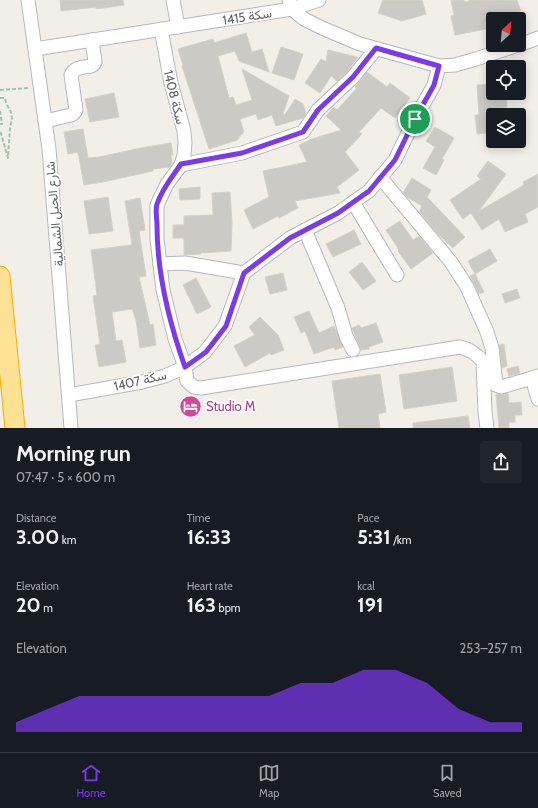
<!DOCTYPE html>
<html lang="en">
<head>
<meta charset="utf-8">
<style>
	:root { --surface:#171b24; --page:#20242c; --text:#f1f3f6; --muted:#9ea1a6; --line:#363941; --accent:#7c3aed }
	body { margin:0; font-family:Cabin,Vazirmatn,sans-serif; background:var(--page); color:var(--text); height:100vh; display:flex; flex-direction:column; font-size:15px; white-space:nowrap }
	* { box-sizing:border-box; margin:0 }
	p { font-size:13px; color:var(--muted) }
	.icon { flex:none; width:22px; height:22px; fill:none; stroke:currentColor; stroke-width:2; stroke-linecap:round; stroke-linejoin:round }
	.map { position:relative; height:428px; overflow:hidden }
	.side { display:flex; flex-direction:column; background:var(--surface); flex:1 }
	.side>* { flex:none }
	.needle { width:26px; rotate:26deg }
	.buttons { position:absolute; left:486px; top:12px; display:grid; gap:8px }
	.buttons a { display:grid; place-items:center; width:40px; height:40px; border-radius:4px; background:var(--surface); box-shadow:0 2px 10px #0003; font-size:20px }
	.pin { position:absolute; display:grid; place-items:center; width:34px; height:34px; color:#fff; margin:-17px; border:2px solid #fff; border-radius:50%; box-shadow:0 1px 4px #0007 }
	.round { display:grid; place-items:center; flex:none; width:42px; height:42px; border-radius:4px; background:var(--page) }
	.overview { display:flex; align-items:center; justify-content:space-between; height:68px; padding:0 16px }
	h1 { font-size:22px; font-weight:800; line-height:30px }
	.metrics { display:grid; grid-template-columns:repeat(3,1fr); gap:6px; height:68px; padding:4px 16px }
	.metrics div { display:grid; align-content:center }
	.metrics b { font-size:20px; font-weight:800 }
	.metrics small { font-size:11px; font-weight:400 }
	.metrics p { font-size:11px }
	.chart { height:112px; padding:8px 16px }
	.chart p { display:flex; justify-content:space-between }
	.chart svg { width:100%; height:72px; margin-top:4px; fill:var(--accent); opacity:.7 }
	.menu { display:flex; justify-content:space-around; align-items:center; height:56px; border-top:1px solid var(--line); background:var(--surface); font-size:11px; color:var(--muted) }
	.menu a { display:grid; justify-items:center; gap:2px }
	.menu .active { color:var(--accent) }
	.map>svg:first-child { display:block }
	.building { fill:#cccac5; stroke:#d6d1c6 }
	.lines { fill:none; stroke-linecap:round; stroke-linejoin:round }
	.minor-casing { stroke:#b5b8bc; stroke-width:15 }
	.highway-casing { stroke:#f9ab00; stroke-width:21 }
	.path { stroke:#9cc7a9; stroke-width:2; stroke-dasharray:4 2; stroke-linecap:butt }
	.minor { stroke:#fff; stroke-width:13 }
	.highway { stroke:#fde293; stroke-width:19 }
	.route-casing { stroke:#fff; stroke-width:8 }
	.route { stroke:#7c3aed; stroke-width:5 }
	.labels { text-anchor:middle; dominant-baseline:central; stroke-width:3.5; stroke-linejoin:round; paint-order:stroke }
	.street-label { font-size:13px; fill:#5f6368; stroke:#fff }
	.hotel-label { font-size:13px; fill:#b23c85; stroke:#fff; text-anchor:start }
</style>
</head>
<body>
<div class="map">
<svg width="538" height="428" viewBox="0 0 538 428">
	<rect width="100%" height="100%" fill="#f1efe8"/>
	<g class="building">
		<path d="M 60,0 L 123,0 L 124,5 L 96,9 L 96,7 L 61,11 Z"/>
		<path d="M 383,0 L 422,0 L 426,14 L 402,21 L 378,13 Z"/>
		<path d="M 451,0 L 464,0 L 464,2 L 473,0 L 517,0 L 521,11 L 497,19 L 493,19 L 493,20 L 485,23 L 486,29 L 455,35 L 451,16 L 454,15 Z"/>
		<path d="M 246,33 L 252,52 L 262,49 L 269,72 L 239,61 L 235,51 L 218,56 L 229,98 L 233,97 L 236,105 L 252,100 L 242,69 L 289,96 L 283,114 L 285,115 L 295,99 L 303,104 L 306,113 L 303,118 L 276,126 L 272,115 L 258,120 L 256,114 L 240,119 L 244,132 L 237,140 L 209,149 L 182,66 L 183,66 L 178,49 L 213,39 L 214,43 Z"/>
		<path d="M 281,47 L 303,54 L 294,80 L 272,73 Z"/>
		<path d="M 328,50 L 357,57 L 357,59 L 347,72 L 337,81 L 331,76 L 320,93 L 305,83 L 321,59 L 326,62 Z"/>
		<path d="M 367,72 L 387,87 L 390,83 L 410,98 L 395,118 L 381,108 L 359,132 L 362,134 L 345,152 L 359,170 L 337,187 L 340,193 L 295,201 L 298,208 L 279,218 L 278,216 L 253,229 L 244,210 L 269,197 L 263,171 L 307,162 L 299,145 L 312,139 L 341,130 L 326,116 L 334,107 L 337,110 L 357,88 L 355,87 Z"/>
		<path d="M 493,84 L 493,93 L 504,93 L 504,99 L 506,99 L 507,107 L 492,108 L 493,118 L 493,132 L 477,134 L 475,115 L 479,115 L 477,85 Z"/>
		<path d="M 114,93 L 119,117 L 90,122 L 85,99 Z"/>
		<path d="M 435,127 L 454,138 L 442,159 L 444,160 L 436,175 L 423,168 L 435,147 L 426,141 Z"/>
		<path d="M 83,129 L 88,158 L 99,157 L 146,147 L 171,143 L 173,155 L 171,155 L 172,163 L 170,167 L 153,169 L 153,171 L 103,182 L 84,185 L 78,152 L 68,154 L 64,132 Z"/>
		<path d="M 488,161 L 506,174 L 479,211 L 524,185 L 523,182 L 538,174 L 538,207 L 525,214 L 528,222 L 505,232 L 499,219 L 482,230 L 471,213 L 463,219 L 450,200 L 481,179 L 477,176 Z"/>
		<path d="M 412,178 L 431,190 L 427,197 L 465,237 L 453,248 L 436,232 L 419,211 L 422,206 L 407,197 L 403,193 Z"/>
		<path d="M 200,187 L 200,199 L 180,200 L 179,189 Z"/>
		<path d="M 230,192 L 232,222 L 231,251 L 201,253 L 201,254 L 184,255 L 184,238 L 173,238 L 173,225 L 184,225 L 184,216 L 213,215 L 212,193 Z"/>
		<path d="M 108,197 L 113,231 L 89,234 L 84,201 Z"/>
		<path d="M 140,198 L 145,230 L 139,231 L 146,276 L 139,277 L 150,325 L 153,324 L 156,345 L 140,348 L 136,320 L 132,309 L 112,312 L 116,341 L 122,340 L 126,362 L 99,367 L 95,345 L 100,344 L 93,296 L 97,295 L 91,250 L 132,245 L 125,201 Z"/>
		<path d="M 400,221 L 413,240 L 419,236 L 433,253 L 411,269 L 398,251 L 399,250 L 386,230 Z"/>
		<path d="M 354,230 L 361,244 L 333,257 L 326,244 Z"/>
		<path d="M 490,249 L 497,261 L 475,274 L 468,261 Z"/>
		<path d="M 362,262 L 376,281 L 363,290 L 349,272 Z"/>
		<path d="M 283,273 L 287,290 L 270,294 L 265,277 Z"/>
		<path d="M 475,274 L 484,292 L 479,294 L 470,276 Z"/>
		<path d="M 196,278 L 211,307 L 197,314 L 183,285 Z"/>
		<path d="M 517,289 L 520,298 L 505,303 L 502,294 Z"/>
		<path d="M 309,311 L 319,333 L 334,326 L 343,347 L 335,350 L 334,347 L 314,354 L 305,331 L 301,333 L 294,317 Z"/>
		<path d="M 260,317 L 278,335 L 284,350 L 271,355 L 270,353 L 245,367 L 234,346 L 255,335 L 249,327 Z"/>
		<path d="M 376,323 L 383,342 L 369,347 L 369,349 L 361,350 L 352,328 L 359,325 L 361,328 Z"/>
		<path d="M 504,344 L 507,366 L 502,368 L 499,345 Z"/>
		<path d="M 518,366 L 520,373 L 509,376 L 507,369 Z"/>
		<path d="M 452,367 L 457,401 L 404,409 L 399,375 Z"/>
		<path d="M 380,374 L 386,412 L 378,414 L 380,428 L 339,428 L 332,381 Z"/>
		<path d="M 508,393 L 509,403 L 521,402 L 522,415 L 515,415 L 515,422 L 509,422 L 509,428 L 499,428 L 496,394 L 503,395 Z"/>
		<path d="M 468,416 L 470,428 L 413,428 L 413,423 Z"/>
	</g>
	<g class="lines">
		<defs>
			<g id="minor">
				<path d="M 28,0 L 49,149 L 71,428"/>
				<path d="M 173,0 L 178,27"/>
				<path d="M 289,0 L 292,9 L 304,19 L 322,28 L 360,44 L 439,66 L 455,65 L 476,59 L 518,45"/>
				<path d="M 161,29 L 171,83 L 184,131 L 185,143 L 184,155 L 181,165 L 167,184 L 157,205 L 157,239 L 163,290 L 175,339 L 185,367 L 187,381 L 194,387 L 201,388 L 460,347 C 470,350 476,353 483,362 L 485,412 L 487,428"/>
				<path d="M 519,45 L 538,38"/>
				<path d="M 35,49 L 292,9 L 319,0"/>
				<path d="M 45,121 L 71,115 L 74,113 L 76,110 L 71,75 C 74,67 84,67 91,66 L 93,65 L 95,62 L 92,40"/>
				<path d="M 181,165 L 242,153 L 303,132 L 318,110 L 353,77 L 376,49"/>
				<path d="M 380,177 L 451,262 L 467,287 L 487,332 L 492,348 L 496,385 L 501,387 L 532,378"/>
				<path d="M 353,202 L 397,275"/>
				<path d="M 305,230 L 338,308 L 346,336 L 353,350"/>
				<path d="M 160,264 L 185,263 L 244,273"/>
				<path d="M 538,376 L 532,378 L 538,399"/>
				<path d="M 69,395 L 142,382 L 165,376 L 185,367 L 205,352 L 225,326 L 244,273 L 290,238 L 338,213 L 369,191 L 395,160 L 415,119 L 434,85 L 439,66"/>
			</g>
			<path id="highway" d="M 0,276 L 15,428"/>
		</defs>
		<use href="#minor" class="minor-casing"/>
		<use href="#highway" class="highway-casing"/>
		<g class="path">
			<path d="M 0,90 L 29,88"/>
			<path d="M 0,98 L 5,98 L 6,103 L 11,112 L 12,118 L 10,128 L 8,158 L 0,130"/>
			<path d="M 0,111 L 2,124 L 0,124"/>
		</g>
		<use href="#minor" class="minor"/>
		<use href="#highway" class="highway"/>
	</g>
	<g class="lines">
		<defs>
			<path id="route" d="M 376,48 L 439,66 L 434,85 L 415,119 L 395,160 L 369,191 L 338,213 L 290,238 L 244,273 L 226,326 L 206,352 L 185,367 C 169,322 157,273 157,225 C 157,219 155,210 157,204 C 162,189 172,177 181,164 L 242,153 L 303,132 L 318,110 L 353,77 Z"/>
		</defs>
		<use href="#route" class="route-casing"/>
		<use href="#route" class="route"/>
	</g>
	<defs>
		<symbol id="hotel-disc" viewBox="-11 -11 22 22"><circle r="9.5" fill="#d1479c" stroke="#fff"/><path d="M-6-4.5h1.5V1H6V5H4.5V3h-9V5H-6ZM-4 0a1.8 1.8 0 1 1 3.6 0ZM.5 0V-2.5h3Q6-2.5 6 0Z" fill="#fff"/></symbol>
	</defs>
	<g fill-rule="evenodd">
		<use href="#hotel-disc" x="178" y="394" width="25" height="25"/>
	</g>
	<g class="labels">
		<g class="street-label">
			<text transform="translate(247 16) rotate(-9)">سكة 1415</text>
			<text transform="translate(175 97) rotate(76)">سكة 1408</text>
			<text transform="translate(54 214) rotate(-95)">شارع الحيل الشمالية</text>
			<text transform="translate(140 380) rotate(-13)">سكة 1407</text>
		</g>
		<g class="hotel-label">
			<text x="206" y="406">Studio M</text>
		</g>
	</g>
</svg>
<div class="buttons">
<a><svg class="needle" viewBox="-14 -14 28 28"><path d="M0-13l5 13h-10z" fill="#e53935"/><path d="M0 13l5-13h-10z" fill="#9ea1a6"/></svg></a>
<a><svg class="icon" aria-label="locate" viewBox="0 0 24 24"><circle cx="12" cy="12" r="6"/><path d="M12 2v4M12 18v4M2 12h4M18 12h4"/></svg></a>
<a><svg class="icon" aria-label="layers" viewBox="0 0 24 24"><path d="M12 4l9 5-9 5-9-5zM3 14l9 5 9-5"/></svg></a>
</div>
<div class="pin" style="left:415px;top:119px;background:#1e9e55"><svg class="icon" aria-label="arrive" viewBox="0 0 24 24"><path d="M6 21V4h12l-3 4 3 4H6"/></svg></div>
</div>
<section class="side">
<div class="overview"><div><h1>Morning run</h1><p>07:47 · 5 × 600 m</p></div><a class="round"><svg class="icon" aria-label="share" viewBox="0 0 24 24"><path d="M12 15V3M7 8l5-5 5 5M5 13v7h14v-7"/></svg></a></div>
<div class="metrics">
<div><p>Distance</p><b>3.00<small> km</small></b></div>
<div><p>Time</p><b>16:33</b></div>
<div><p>Pace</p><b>5:31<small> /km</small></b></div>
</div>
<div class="metrics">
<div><p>Elevation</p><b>20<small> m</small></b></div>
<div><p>Heart rate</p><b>163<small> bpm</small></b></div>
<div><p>kcal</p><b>191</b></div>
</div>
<div class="chart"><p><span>Elevation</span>253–257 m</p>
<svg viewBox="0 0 160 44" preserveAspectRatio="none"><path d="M0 44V38L10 30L20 22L30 22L40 22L50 22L60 22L70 22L80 22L90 14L100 14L110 6L120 6L130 14L140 30L150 38L160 38V44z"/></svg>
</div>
</section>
<nav class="menu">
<a class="active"><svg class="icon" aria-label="home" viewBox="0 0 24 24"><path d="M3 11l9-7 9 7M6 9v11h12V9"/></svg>Home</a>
<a><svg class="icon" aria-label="map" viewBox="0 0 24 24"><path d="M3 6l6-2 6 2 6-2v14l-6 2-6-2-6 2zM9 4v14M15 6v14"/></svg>Map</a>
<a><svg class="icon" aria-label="saved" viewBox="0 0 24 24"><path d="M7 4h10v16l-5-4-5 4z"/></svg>Saved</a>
</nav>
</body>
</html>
